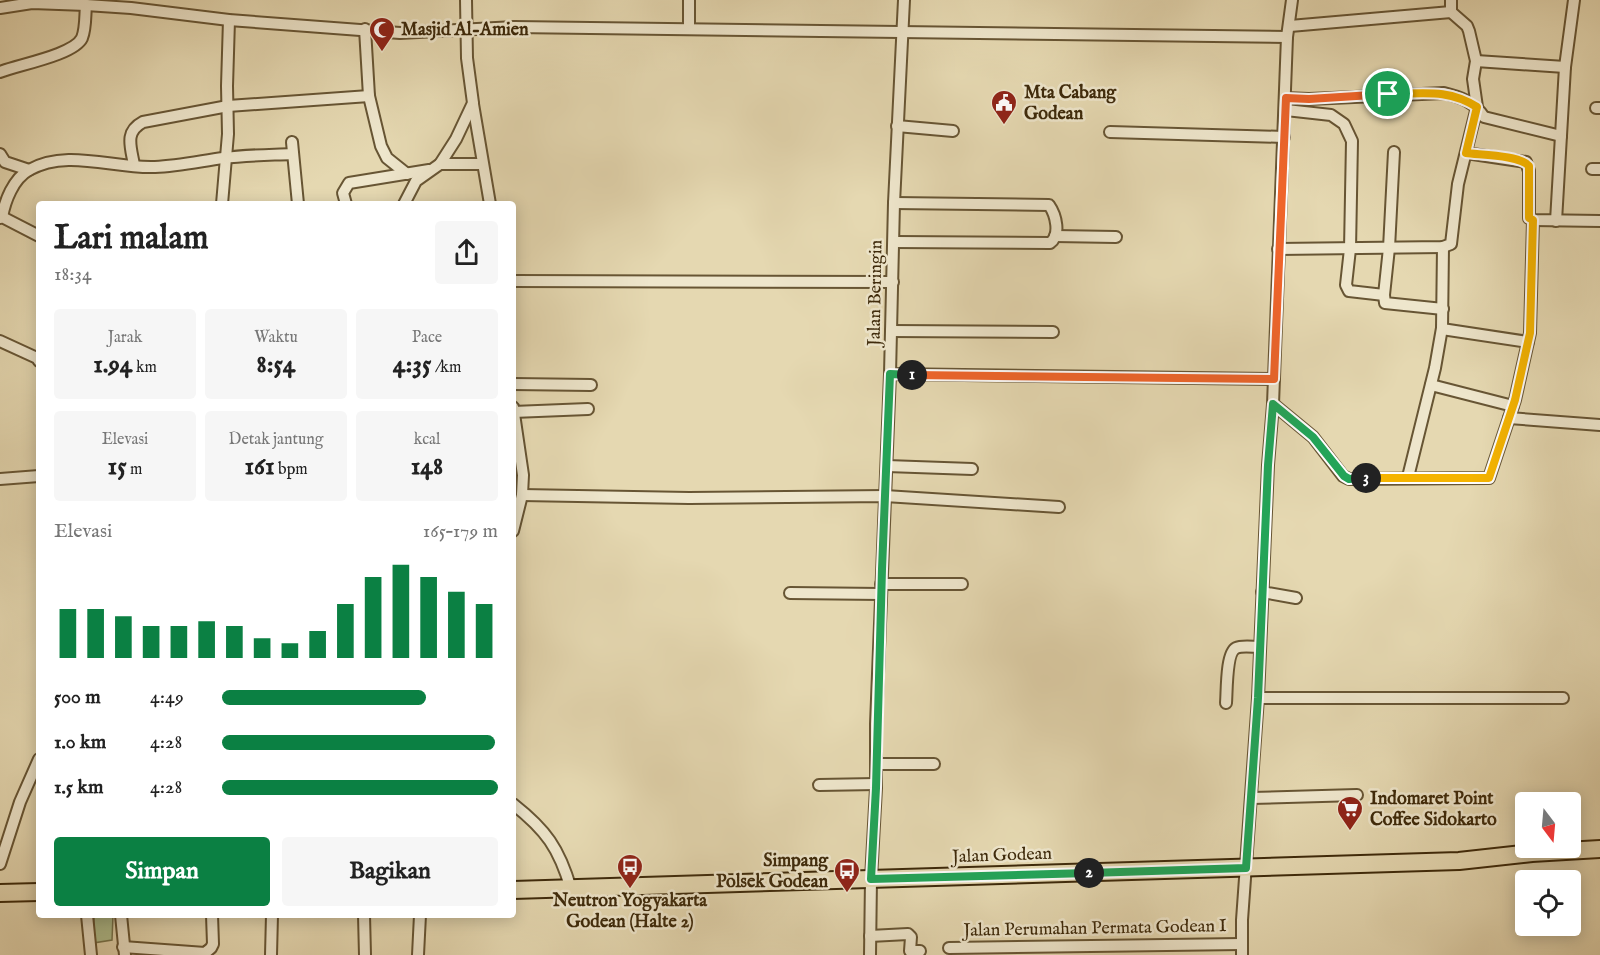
<!DOCTYPE html>
<html lang="id">
<head>
<meta charset="utf-8">
<style>
	:root { --surface:#fff; --page:#f6f6f6; --text:#222; --muted:#767676; --accent:#0b8043 }
	body { margin:0; font-family:"IM FELL English",serif; background:var(--page); color:var(--text); height:100vh; display:flex; flex-direction:column; font-size:22px; white-space:nowrap }
	* { box-sizing:border-box; margin:0 }
	p { font-size:20px; color:var(--muted) }
	.icon { flex:none; width:33px; height:33px; fill:none; stroke:currentColor; stroke-width:2; stroke-linecap:round; stroke-linejoin:round }
	.map { position:relative; flex:1; overflow:hidden }
	.sheet { position:absolute; left:36px; top:201px; width:480px; height:717px; display:flex; flex-direction:column; background:var(--surface); border-radius:6px; box-shadow:0 3px 15px #0003 }
	.sheet>* { flex:none }
	.needle { width:39px; rotate:164deg }
	.controls { position:absolute; left:1515px; top:792px; display:grid; gap:12px }
	.controls a { display:grid; place-items:center; width:66px; height:66px; border-radius:6px; background:var(--surface); box-shadow:0 3px 15px #0003; font-size:30px }
	.pin { position:absolute; display:grid; place-items:center; width:51px; height:51px; color:#fff; margin:-26px; border:3px solid #fff; border-radius:50%; box-shadow:0 2px 6px #0007 }
	.km { position:absolute; width:30px; height:30px; margin:-15px; border-radius:50%; background:#222; color:#fff; font-size:16px; line-height:30px; text-align:center }
	.round { display:grid; place-items:center; flex:none; width:63px; height:63px; border-radius:6px; background:var(--page) }
	.headline { display:flex; align-items:center; justify-content:space-between; height:102px; padding:0 18px }
	h1 { font-size:33px; font-weight:700; line-height:45px }
	.figures { display:grid; grid-template-columns:repeat(3,1fr); gap:9px; height:102px; padding:6px 18px }
	.figures div { display:grid; align-content:center; border-radius:6px; background:var(--page); text-align:center }
	.figures b { font-size:26px; font-weight:700 }
	.figures small { font-size:16px; font-weight:400 }
	.figures p { font-size:16px }
	.chart { height:168px; padding:12px 18px }
	.chart p { display:flex; justify-content:space-between }
	.chart svg { width:100%; height:108px; margin-top:6px; stroke:var(--accent); stroke-width:6 }
	.button { display:flex; gap:12px; margin-top:auto; padding:12px 18px }
	.button a { flex:1; height:69px; border-radius:6px; background:var(--accent); color:#fff; font-size:24px; font-weight:700; line-height:69px; text-align:center }
	.button a+a { background:var(--page); color:var(--text) }
	ul { padding:0 18px; list-style:none; font-size:20px }
	li { display:grid; grid-template-columns:96px 72px 1fr; align-items:center; height:45px }
	li i { height:15px; border-radius:8px; background:var(--accent) }
	.map>svg:first-child { display:block }
	.green { fill:#afc090; stroke:#76744d; stroke-width:1.5 }
	.lines { fill:none; stroke-linecap:round; stroke-linejoin:round }
	.street-casing { stroke:#675534; stroke-width:14 }
	.primary-casing { stroke:#3d290a; stroke-width:20 }
	.street { stroke:#eee6cc; stroke-width:10 }
	.primary { stroke:#e5d8b1; stroke-width:16 }
	.split-1-casing { stroke:#fff; stroke-width:12 }
	.split-2-casing { stroke:#fff; stroke-width:12 }
	.split-3-casing { stroke:#fff; stroke-width:12 }
	.split-4-casing { stroke:#fff; stroke-width:12 }
	.split-1 { stroke:#f0652b; stroke-width:8 }
	.split-2 { stroke:#22a559; stroke-width:8 }
	.split-3 { stroke:#22a559; stroke-width:8 }
	.split-4 { stroke:#f5b400; stroke-width:8 }
	.labels { text-anchor:middle; dominant-baseline:central; stroke-width:5; stroke-linejoin:round; paint-order:stroke }
	.poi-label { font-size:18px; font-weight:bold; fill:#3d290a; stroke:#eee6cc; text-anchor:start }
	.street-label { font-size:18px; fill:#3d290a; stroke:#eee6cc }
</style>
</head>
<body>
<div class="map">
<svg width="1600" height="955" viewBox="0 0 1600 955">
	<rect width="100%" height="100%" fill="#e5d8b1"/>
	<filter id="stains"><feTurbulence type="fractalNoise" baseFrequency=".00333" numOctaves="4"/><feColorMatrix values="0 0 0 0 .2 0 0 0 0 .09 0 0 0 0 .02 0 0 0 .5 -.17"/></filter>
	<radialGradient id="worn" r=".72"><stop offset=".6" stop-color="#630" stop-opacity="0"/><stop offset="1" stop-color="#630" stop-opacity=".3"/></radialGradient>
	<path class="green" d="M 94,915 L 113,915 L 112,940 L 93,943 Z"/>
	<g class="lines">
		<defs>
			<g id="street">
				<path d="M 0,8 L 32,3 L 86,5 L 131,8 L 229,20 L 400,33 L 514,27 L 1287,37"/>
				<path d="M 1290,26 L 1451,12"/>
				<path d="M 365,29 L 369,96 L 381,146 L 387,158 L 407,174"/>
				<path d="M 689,29 L 689,0"/>
				<path d="M 1476,61 L 1565,67"/>
				<path d="M 0,72 C 17,65 74,55 82,38 C 86,28 85,15 86,5"/>
				<path d="M 1286,98 L 1309,99 L 1444,93 C 1461,97 1474,102 1484,117 L 1561,136"/>
				<path d="M 473,104 L 490,204"/>
				<path d="M 1596,108 L 1600,108"/>
				<path d="M 1286,110 L 1331,115 L 1344,124 L 1352,141 L 1350,249 L 1346,285 L 1349,291 L 1384,295"/>
				<path d="M 897,126 L 953,131"/>
				<path d="M 1110,132 L 1284,137"/>
				<path d="M 292,142 L 298,204"/>
				<path d="M 1394,152 L 1389,248 L 1384,295 L 1385,303 L 1443,309"/>
				<path d="M 1466,153 L 1526,162 L 1529,171 L 1529,218 L 1533,220 L 1600,221"/>
				<path d="M 0,154 L 5,162 L 29,170"/>
				<path d="M 440,164 L 482,164"/>
				<path d="M 134,165 C 131,147 124,132 143,122 L 228,106 L 369,96"/>
				<path d="M 1592,169 L 1600,169"/>
				<path d="M 222,204 L 228,134 L 227,86 L 229,20"/>
				<path d="M 346,204 L 343,193 L 349,183 L 429,170"/>
				<path d="M 404,204 L 416,181 L 440,164 L 456,139 L 473,103 L 467,58 L 466,0"/>
				<path d="M 2,217 C 5,201 13,179 29,170 C 67,148 114,169 155,167 C 178,166 201,161 223,158 C 246,155 269,155 292,154"/>
				<path d="M 0,218 L 2,217 L 39,236"/>
				<path d="M 1556,221 L 1565,67 L 1574,0"/>
				<path d="M 1055,236 L 1116,237"/>
				<path d="M 894,242 L 1050,243 C 1061,235 1056,215 1049,205 L 894,203"/>
				<path d="M 1443,247 L 1442,329 L 1528,342"/>
				<path d="M 1278,249 L 1443,247 L 1451,244 L 1458,184 L 1477,107 L 1473,79 L 1476,61 L 1469,31 L 1467,26 L 1451,12 L 1451,0"/>
				<path d="M 513,281 L 893,282"/>
				<path d="M 891,331 L 1053,332"/>
				<path d="M 0,341 L 37,358 L 39,361"/>
				<path d="M 890,374 L 1274,379"/>
				<path d="M 513,384 L 591,385"/>
				<path d="M 1431,385 L 1513,406"/>
				<path d="M 1273,404 L 1313,437 L 1343,476 L 1349,479 L 1489,478 L 1515,400 L 1530,333 L 1533,220"/>
				<path d="M 513,407 L 523,475 L 522,495 L 513,531"/>
				<path d="M 513,412 L 588,409"/>
				<path d="M 1509,418 L 1600,425"/>
				<path d="M 887,466 L 972,469"/>
				<path d="M 1408,477 L 1435,368 L 1442,328"/>
				<path d="M 0,479 L 39,476"/>
				<path d="M 522,495 L 689,498 L 885,496 L 1059,507"/>
				<path d="M 881,584 L 962,584"/>
				<path d="M 1262,592 L 1296,598"/>
				<path d="M 790,593 L 881,594"/>
				<path d="M 1258,698 L 1563,698"/>
				<path d="M 1226,703 C 1227,691 1226,653 1236,648 C 1242,645 1253,647 1260,647"/>
				<path d="M 876,764 L 934,764"/>
				<path d="M 819,785 L 876,784"/>
				<path d="M 1252,798 L 1357,795"/>
				<path d="M 513,804 C 546,830 559,848 571,889"/>
				<path d="M 0,864 L 20,802 L 39,759"/>
				<path d="M 87,915 L 91,955"/>
				<path d="M 121,915 L 125,955"/>
				<path d="M 364,915 L 365,955"/>
				<path d="M 870,936 L 908,934 L 911,937 L 910,951 L 920,951"/>
				<path d="M 123,947 L 205,953 L 211,948 L 213,944 L 212,915"/>
				<path d="M 949,948 L 1242,944"/>
				<path d="M 271,955 L 272,915"/>
				<path d="M 418,955 L 420,915"/>
				<path d="M 870,955 L 871,879 L 876,788 L 876,724 L 890,374 L 894,203 L 904,0"/>
				<path d="M 1242,955 L 1242,920 L 1258,698 L 1268,465 L 1273,404 L 1287,37 L 1292,0"/>
			</g>
			<g id="primary">
				<path d="M 513,890 L 1459,861 L 1532,853 L 1600,849"/>
				<path d="M 0,893 L 39,892"/>
			</g>
		</defs>
		<use href="#street" class="street-casing"/>
		<use href="#primary" class="primary-casing"/>
		<use href="#street" class="street"/>
		<use href="#primary" class="primary"/>
	</g>
	<g class="lines">
		<defs>
			<path id="split-1" d="M 912,375 L 1274,379 L 1286,98 L 1309,99 L 1388,94"/>
			<path id="split-2" d="M 912,375 L 890,374 L 882,569 L 876,788 L 871,879 L 1089,873"/>
			<path id="split-3" d="M 1089,873 L 1246,868 L 1258,698 L 1268,465 L 1273,404 L 1313,437 L 1344,476 L 1349,479 L 1366,478"/>
			<path id="split-4" d="M 1366,478 L 1489,478 L 1515,400 L 1530,333 L 1533,220 L 1529,218 L 1529,166 C 1520,155 1480,155 1466,153 L 1477,107 C 1447,88 1422,94 1388,94"/>
		</defs>
		<use href="#split-1" class="split-1-casing"/>
		<use href="#split-2" class="split-2-casing"/>
		<use href="#split-3" class="split-3-casing"/>
		<use href="#split-4" class="split-4-casing"/>
		<use href="#split-1" class="split-1"/>
		<use href="#split-2" class="split-2"/>
		<use href="#split-3" class="split-3"/>
		<use href="#split-4" class="split-4"/>
	</g>
	<defs>
		<symbol id="mosque-pin" viewBox="-11 -11 22 30"><path d="M0 17L-7.5 6A9.5 9.5 0 1 1 7.5 6Z" fill="#8f2418" stroke="#eee6cc"/><path d="M3.5-4.9A6 6 0 1 0 3.5 4.9A5 5 0 1 1 3.5-4.9Z" fill="#fff"/></symbol>
		<symbol id="civic-pin" viewBox="-11 -11 22 30"><path d="M0 17L-7.5 6A9.5 9.5 0 1 1 7.5 6Z" fill="#8f2418" stroke="#eee6cc"/><path d="M-.6-6.5H3V-4.5H.6V-3L4-1V1h2V6H-6V1h2V-1L-.6-3ZM-1.2 2.5V6h2.4V2.5Z" fill="#fff"/></symbol>
		<symbol id="supermarket-pin" viewBox="-11 -11 22 30"><path d="M0 17L-7.5 6A9.5 9.5 0 1 1 7.5 6Z" fill="#8f2418" stroke="#eee6cc"/><path d="M-6-5.5h2.5l.6 2H6L4.5 2H-2.5L-4.4-4H-6ZM-1.5 3.2a1.3 1.3 0 1 0 .1 0ZM3 3.2a1.3 1.3 0 1 0 .1 0Z" fill="#fff"/></symbol>
		<symbol id="bus-pin" viewBox="-11 -11 22 30"><path d="M0 17L-7.5 6A9.5 9.5 0 1 1 7.5 6Z" fill="#8f2418" stroke="#eee6cc"/><path d="M-5-6H5V4H4V6H2V4H-2V6H-4V4H-5ZM-3.5-4V0h7V-4ZM-3.5 1.2v1.5H-2V1.2ZM2 1.2v1.5H3.5V1.2Z" fill="#fff"/></symbol>
	</defs>
	<g fill-rule="evenodd">
		<use href="#mosque-pin" x="367" y="15" width="30" height="40"/>
		<use href="#civic-pin" x="989" y="88" width="30" height="40"/>
		<use href="#supermarket-pin" x="1335" y="794" width="30" height="40"/>
		<use href="#bus-pin" x="615" y="852" width="30" height="40"/>
		<use href="#bus-pin" x="832" y="856" width="30" height="40"/>
	</g>
	<g class="labels">
		<g class="poi-label">
			<text x="401" y="30">Masjid Al-Amien</text>
			<text x="1024" y="93">Mta Cabang<tspan x="1024" dy="21">Godean</tspan></text>
			<text x="1370" y="799">Indomaret Point<tspan x="1370" dy="21">Coffee Sidokarto</tspan></text>
			<text x="828" y="861" text-anchor="end">Simpang<tspan x="828" dy="21">Polsek Godean</tspan></text>
			<text x="630" y="901" text-anchor="middle">Neutron Yogyakarta<tspan x="630" dy="21">Godean (Halte 2)</tspan></text>
		</g>
		<g class="street-label">
			<text transform="translate(876 293) rotate(-89)">Jalan Beringin</text>
			<text transform="translate(1002 856) rotate(-2)">Jalan Godean</text>
			<text transform="translate(1095 929) rotate(-1)">Jalan Perumahan Permata Godean I</text>
		</g>
	</g>
	<rect width="100%" height="100%" filter="url(#stains)"/>
	<rect width="100%" height="100%" fill="url(#worn)"/>
</svg>
<div class="controls">
<a><svg class="needle" viewBox="-14 -14 28 28"><path d="M0-13l5 13h-10z" fill="#e53935"/><path d="M0 13l5-13h-10z" fill="#767676"/></svg></a>
<a><svg class="icon" aria-label="locate" viewBox="0 0 24 24"><circle cx="12" cy="12" r="6"/><path d="M12 2v4M12 18v4M2 12h4M18 12h4"/></svg></a>
</div>
<div class="pin" style="left:1388px;top:94px;background:#1e9e55"><svg class="icon" aria-label="arrive" viewBox="0 0 24 24"><path d="M6 21V4h12l-3 4 3 4H6"/></svg></div>
<b class="km" style="left:912px;top:375px">1</b>
<b class="km" style="left:1089px;top:873px">2</b>
<b class="km" style="left:1366px;top:478px">3</b>
<section class="sheet">
<div class="headline"><div><h1>Lari malam</h1><p>18:34</p></div><a class="round"><svg class="icon" aria-label="share" viewBox="0 0 24 24"><path d="M12 15V3M7 8l5-5 5 5M5 13v7h14v-7"/></svg></a></div>
<div class="figures">
<div><p>Jarak</p><b>1.94<small> km</small></b></div>
<div><p>Waktu</p><b>8:54</b></div>
<div><p>Pace</p><b>4:35<small> /km</small></b></div>
</div>
<div class="figures">
<div><p>Elevasi</p><b>15<small> m</small></b></div>
<div><p>Detak jantung</p><b>161<small> bpm</small></b></div>
<div><p>kcal</p><b>148</b></div>
</div>
<div class="chart"><p><span>Elevasi</span>165–179 m</p>
<svg viewBox="0 0 160 44" preserveAspectRatio="none"><path d="M5 44V24M15 44V24M25 44V27M35 44V31M45 44V31M55 44V29M65 44V31M75 44V36M85 44V38M95 44V33M105 44V22M115 44V11M125 44V6M135 44V11M145 44V17M155 44V22"/></svg>
</div>
<ul>
<li><b>500 m</b>4:49<i style="width:74%"></i></li>
<li><b>1.0 km</b>4:28<i style="width:99%"></i></li>
<li><b>1.5 km</b>4:28<i style="width:100%"></i></li>
</ul>
<div class="button"><a>Simpan</a><a>Bagikan</a></div>
</section>
</div>
</body>
</html>
